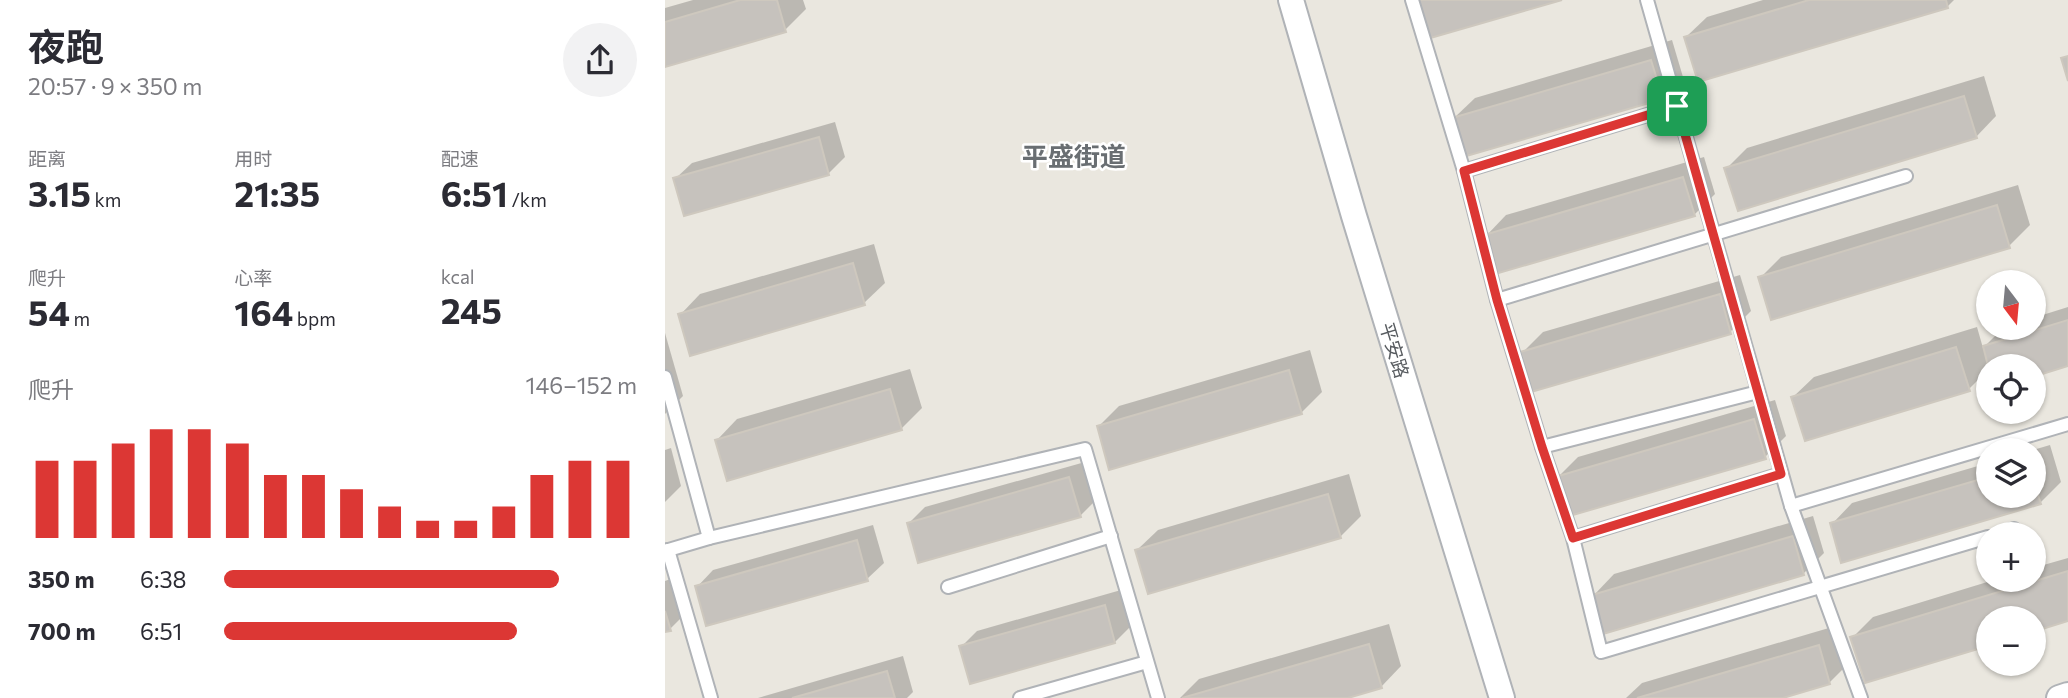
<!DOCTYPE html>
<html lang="zh">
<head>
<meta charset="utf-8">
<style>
	:root { --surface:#fff; --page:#f2f2f3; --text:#2b2b33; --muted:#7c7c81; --accent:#dc3734 }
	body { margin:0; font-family:Commissioner,"Noto Sans SC",sans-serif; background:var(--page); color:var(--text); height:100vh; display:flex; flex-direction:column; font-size:26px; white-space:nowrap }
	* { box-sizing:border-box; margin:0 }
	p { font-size:23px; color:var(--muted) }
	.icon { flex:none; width:38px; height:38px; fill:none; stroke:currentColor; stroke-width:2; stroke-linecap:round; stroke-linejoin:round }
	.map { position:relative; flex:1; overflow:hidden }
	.panel { display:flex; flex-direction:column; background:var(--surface); width:665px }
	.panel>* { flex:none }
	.needle { width:46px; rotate:164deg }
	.tools { position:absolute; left:1311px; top:270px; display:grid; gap:14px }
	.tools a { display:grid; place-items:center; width:70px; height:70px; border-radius:50%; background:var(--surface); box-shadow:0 2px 5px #0004; font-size:35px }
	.pin { position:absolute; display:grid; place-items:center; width:60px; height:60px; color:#fff; margin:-30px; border-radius:14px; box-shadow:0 4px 10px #0006 }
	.round { display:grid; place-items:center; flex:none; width:74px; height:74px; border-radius:37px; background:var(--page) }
	.summary { display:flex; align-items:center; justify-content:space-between; height:119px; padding:0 28px }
	h1 { font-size:38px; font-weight:700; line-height:52px }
	.metrics { display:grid; grid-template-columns:repeat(3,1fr); gap:10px; height:119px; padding:7px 28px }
	.metrics div { display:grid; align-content:center }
	.metrics b { font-size:35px; font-weight:700 }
	.metrics small { font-size:19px; font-weight:400 }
	.metrics p { font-size:19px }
	.chart { height:196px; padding:14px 28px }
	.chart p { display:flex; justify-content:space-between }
	.chart svg { width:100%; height:126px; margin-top:7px; stroke:var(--accent); stroke-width:6 }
	ul { padding:0 28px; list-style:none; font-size:23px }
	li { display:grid; grid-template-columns:112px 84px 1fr; align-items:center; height:52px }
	li i { height:18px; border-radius:9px; background:var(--accent) }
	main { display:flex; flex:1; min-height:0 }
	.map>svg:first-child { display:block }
	.shadow { fill:#0003 }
	.building { fill:#c6c2bd; stroke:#cec8be; stroke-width:2 }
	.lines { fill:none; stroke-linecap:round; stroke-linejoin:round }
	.lane-casing { stroke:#b0b3b7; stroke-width:16 }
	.street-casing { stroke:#b0b3b7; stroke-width:28 }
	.lane { stroke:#fff; stroke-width:12 }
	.street { stroke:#fff; stroke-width:24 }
	.route-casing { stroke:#fff; stroke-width:14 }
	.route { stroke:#dc3734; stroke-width:9 }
	.labels { text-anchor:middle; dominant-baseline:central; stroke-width:5; stroke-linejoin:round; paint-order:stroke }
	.street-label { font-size:19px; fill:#585c60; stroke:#fff }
	.district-label { font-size:26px; font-weight:bold; fill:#696e72; stroke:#fff }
</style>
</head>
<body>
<main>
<section class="panel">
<div class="summary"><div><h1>夜跑</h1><p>20:57 · 9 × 350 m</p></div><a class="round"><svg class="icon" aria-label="share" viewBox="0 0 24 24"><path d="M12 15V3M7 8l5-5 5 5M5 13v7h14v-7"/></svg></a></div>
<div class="metrics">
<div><p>距离</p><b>3.15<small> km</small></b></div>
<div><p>用时</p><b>21:35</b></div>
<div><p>配速</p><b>6:51<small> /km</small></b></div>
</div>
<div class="metrics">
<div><p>爬升</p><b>54<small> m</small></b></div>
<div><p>心率</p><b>164<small> bpm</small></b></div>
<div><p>kcal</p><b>245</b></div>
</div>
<div class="chart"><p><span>爬升</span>146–152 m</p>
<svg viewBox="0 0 160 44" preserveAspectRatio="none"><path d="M5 44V17M15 44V17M25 44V11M35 44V6M45 44V6M55 44V11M65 44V22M75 44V22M85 44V27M95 44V33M105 44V38M115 44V38M125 44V33M135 44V22M145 44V17M155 44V17"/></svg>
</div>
<ul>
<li><b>350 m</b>6:38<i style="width:81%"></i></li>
<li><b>700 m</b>6:51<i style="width:71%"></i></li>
</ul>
</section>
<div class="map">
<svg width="1403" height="698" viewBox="0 0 1403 698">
	<rect width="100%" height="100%" fill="#eae7df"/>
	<g class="shadow">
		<path d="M 28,0 L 138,0 L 141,9 L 120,30 L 0,65 L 0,8 Z"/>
		<path d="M 1098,0 L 1289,0 L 1282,7 L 1021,37 L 1042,17 Z"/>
		<path d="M 1007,40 L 1018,77 L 997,98 L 789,118 L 810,98 Z"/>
		<path d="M 1319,76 L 1331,116 L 1311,137 L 1061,169 L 1082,148 Z"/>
		<path d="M 170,122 L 180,157 L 163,174 L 10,179 L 27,163 Z"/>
		<path d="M 1039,157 L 1050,194 L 1029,215 L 821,236 L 841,215 Z"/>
		<path d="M 1353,185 L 1365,225 L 1344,246 L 1095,278 L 1116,257 Z"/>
		<path d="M 209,244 L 220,283 L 199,303 L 15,315 L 35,294 Z"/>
		<path d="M 1075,275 L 1086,311 L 1065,332 L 857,353 L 878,332 Z"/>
		<path d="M 1403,307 L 1403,364 L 1368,375 L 1368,366 L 1323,366 L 1323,370 L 1304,389 L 1128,397 L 1149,377 L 1312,327 L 1318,348 L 1339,327 L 1368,327 L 1368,318 Z"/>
		<path d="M 0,333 L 18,396 L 0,414 Z"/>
		<path d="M 645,350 L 657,392 L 636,413 L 434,426 L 454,406 Z"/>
		<path d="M 245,369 L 257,408 L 236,429 L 52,440 L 72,419 Z"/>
		<path d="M 1110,400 L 1121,436 L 1100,457 L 892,478 L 913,457 Z"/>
		<path d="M 1385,445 L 1396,482 L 1375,503 L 1167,524 L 1187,503 L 1323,463 L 1323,495 L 1368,495 L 1368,450 Z"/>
		<path d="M 6,448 L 16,486 L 0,502 L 0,450 Z"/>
		<path d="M 420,462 L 431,500 L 415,516 L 244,523 L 260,507 Z"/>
		<path d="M 684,474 L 696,516 L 675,537 L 472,550 L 493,530 Z"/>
		<path d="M 1148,516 L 1159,553 L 1138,574 L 929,595 L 949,574 Z"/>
		<path d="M 208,525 L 219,563 L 202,579 L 42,624 L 32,587 L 48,570 Z"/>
		<path d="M 1403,558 L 1403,619 L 1368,630 L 1368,618 L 1323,618 L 1323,644 L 1187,638 L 1208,617 L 1332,579 L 1368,579 L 1368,568 Z"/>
		<path d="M 11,577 L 21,613 L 5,629 L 0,630 L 0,581 Z"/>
		<path d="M 456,590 L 466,626 L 450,642 L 296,647 L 312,631 Z"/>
		<path d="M 724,624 L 736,666 L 716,687 L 677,698 L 515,698 L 534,679 Z"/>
		<path d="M 1174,625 L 1185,662 L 1164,683 L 1112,698 L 961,698 L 977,683 Z"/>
		<path d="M 238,656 L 248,692 L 242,698 L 93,698 Z"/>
	</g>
	<g class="building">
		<path d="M 75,0 L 112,0 L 121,32 L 0,67 L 0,22 Z"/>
		<path d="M 751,0 L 897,0 L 762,39 Z"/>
		<path d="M 1144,0 L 1281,0 L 1283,8 L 1033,82 L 1019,37 Z"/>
		<path d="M 1403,56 L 1403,81 L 1396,58 Z"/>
		<path d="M 986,60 L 998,99 L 798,157 L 787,118 Z"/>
		<path d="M 1299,96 L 1312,138 L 1073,211 L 1059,168 Z"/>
		<path d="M 154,137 L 164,175 L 19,216 L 8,178 Z"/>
		<path d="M 1018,177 L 1030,216 L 830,274 L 819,235 Z"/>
		<path d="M 1332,205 L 1345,248 L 1106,320 L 1093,277 Z"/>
		<path d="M 188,263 L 200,305 L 25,356 L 13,314 Z"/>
		<path d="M 1055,294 L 1066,334 L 866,392 L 855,352 Z"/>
		<path d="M 1403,320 L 1403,366 L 1368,377 L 1368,366 L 1323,366 L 1318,346 Z"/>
		<path d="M 1291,347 L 1305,391 L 1140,441 L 1126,397 Z"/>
		<path d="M 624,370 L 637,414 L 444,470 L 432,426 Z"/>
		<path d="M 225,389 L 237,430 L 62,481 L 50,440 Z"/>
		<path d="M 1089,419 L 1101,459 L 901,517 L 890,477 Z"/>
		<path d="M 404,477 L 416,517 L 253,563 L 242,523 Z"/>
		<path d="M 1323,477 L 1323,495 L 1368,495 L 1368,480 L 1376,504 L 1176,563 L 1165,523 Z"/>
		<path d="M 663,494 L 676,538 L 483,594 L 470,550 Z"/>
		<path d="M 1128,536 L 1139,575 L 938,634 L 927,595 Z"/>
		<path d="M 192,540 L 203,581 L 41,626 L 30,586 Z"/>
		<path d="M 1403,571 L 1403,621 L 1368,632 L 1368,618 L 1323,618 L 1323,646 L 1200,683 L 1185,637 Z"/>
		<path d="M 440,605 L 450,643 L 305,684 L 294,646 Z"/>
		<path d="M 0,611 L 6,631 L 0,632 Z"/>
		<path d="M 704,644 L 717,688 L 683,698 L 517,698 Z"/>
		<path d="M 1154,645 L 1165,684 L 1118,698 L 972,698 Z"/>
		<path d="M 222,671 L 230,698 L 127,698 Z"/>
	</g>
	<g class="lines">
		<defs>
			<g id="lane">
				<path d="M 747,0 L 799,171 L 832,300 L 877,447 L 908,538 L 936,652 L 1323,537"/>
				<path d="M 982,0 L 1126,506 L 1196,698"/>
				<path d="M 799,171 L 1012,106"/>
				<path d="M 832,300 L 1241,176"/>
				<path d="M 0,377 L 44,538 L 0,551"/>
				<path d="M 877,447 L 1093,392"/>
				<path d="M 1126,506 L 1403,424"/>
				<path d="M 1335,534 L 1349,529"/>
				<path d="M 44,538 L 420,449 L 493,698"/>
				<path d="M 908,538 L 1116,474"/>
				<path d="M 3,550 L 46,698"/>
				<path d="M 283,587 L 446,536"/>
				<path d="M 355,698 L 482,662"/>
			</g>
			<g id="street">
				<path d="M 626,0 L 689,216 L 837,698"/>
				<path d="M 1394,698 L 1403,695"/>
			</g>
		</defs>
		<use href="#lane" class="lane-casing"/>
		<use href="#street" class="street-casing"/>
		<use href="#lane" class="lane"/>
		<use href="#street" class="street"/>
	</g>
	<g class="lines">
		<defs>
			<path id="route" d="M 1012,106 L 1116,474 L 908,538 L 877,447 L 832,300 L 799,171 Z"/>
		</defs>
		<use href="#route" class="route-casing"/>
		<use href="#route" class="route"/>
	</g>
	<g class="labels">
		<g class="street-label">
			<text transform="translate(730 350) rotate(73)">平安路</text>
		</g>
		<g class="district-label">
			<text x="409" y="155">平盛街道</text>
		</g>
	</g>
</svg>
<div class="tools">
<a><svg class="needle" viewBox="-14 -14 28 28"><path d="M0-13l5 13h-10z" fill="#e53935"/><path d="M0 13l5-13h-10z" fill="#7c7c81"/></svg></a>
<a><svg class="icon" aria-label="locate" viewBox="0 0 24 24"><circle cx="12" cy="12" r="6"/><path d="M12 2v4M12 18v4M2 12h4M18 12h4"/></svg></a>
<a><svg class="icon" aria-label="layers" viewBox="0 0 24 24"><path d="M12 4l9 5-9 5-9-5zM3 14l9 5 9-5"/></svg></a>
<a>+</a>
<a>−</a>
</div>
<div class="pin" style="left:1012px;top:106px;background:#1e9e55"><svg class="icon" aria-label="arrive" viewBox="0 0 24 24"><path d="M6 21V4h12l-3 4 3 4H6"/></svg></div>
</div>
</main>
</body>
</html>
